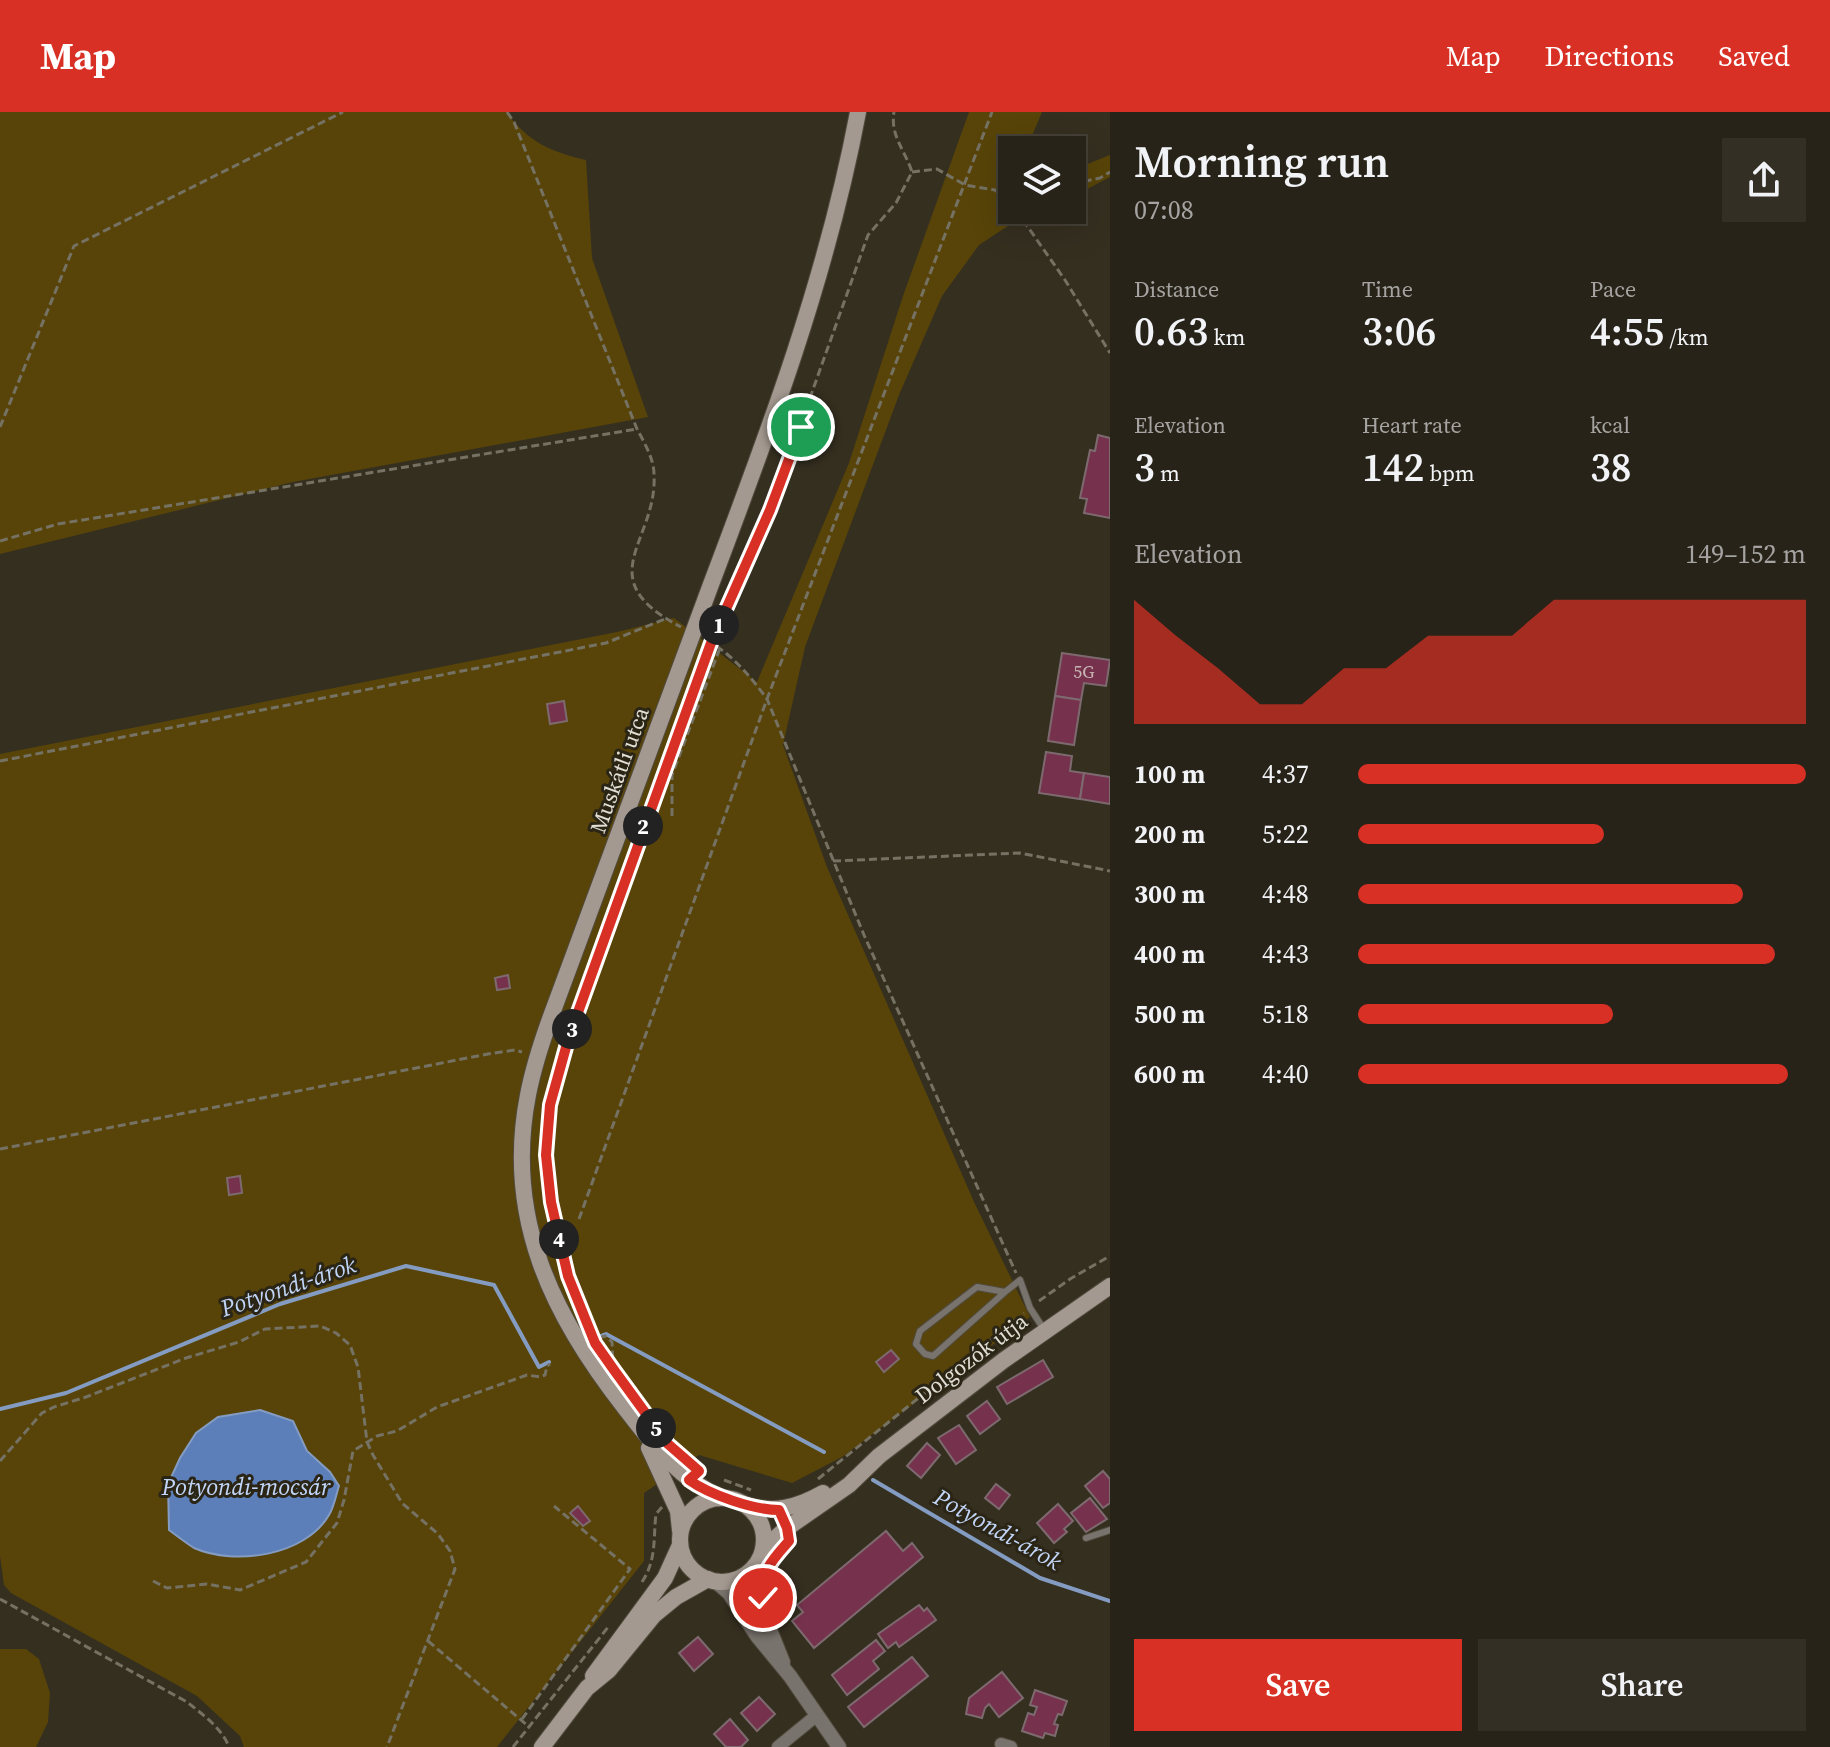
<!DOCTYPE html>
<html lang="en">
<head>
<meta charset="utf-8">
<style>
	:root { --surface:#282318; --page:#342f25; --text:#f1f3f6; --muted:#a5a4a2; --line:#444037; --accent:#d93025 }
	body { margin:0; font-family:"Source Serif 4",serif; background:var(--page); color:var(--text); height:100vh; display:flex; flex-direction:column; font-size:30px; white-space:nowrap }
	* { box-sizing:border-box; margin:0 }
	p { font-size:26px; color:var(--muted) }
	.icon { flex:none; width:44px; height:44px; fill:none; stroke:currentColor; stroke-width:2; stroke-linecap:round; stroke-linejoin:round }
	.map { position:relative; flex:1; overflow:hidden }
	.sheet { display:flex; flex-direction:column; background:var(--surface); width:720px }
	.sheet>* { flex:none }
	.buttons { position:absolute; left:998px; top:24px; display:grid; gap:16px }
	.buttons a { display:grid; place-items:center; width:88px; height:88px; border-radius:0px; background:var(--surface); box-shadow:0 8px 32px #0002,0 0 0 2px var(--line); font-size:40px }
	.pin { position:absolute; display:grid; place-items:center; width:68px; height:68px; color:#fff; margin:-34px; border:4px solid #fff; border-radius:50%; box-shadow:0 2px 8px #0007 }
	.km { position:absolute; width:40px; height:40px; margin:-20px; border-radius:50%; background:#222; color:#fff; font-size:22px; line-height:40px; text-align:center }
	.round { display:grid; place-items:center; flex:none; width:84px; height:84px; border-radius:0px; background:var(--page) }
	.head { display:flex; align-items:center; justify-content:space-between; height:136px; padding:0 24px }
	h1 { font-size:44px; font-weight:600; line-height:60px }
	.stats { display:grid; grid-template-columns:repeat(3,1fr); gap:12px; height:136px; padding:8px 24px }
	.stats div { display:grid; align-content:center }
	.stats b { font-size:40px; font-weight:600 }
	.stats small { font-size:22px; font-weight:400 }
	.stats p { font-size:22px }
	.chart { height:224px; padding:16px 24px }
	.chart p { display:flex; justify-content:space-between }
	.chart svg { width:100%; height:144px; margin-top:8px; fill:var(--accent); opacity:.7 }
	.button { display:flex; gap:16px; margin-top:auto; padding:16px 24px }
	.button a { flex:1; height:92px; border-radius:0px; background:var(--accent); color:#fff; font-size:32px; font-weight:600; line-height:92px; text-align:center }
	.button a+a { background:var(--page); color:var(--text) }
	ul { padding:0 24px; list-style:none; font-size:26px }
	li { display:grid; grid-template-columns:128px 96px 1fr; align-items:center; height:60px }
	li i { height:20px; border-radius:10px; background:var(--accent) }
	header { display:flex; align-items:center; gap:48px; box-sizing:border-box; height:112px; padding:0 40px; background:var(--accent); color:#fff }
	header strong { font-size:38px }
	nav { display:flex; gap:44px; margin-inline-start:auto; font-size:28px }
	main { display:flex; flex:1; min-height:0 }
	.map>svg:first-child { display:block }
	.green { fill:#584408; fill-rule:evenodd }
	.water { fill:#5c7fba; stroke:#849cc2; stroke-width:2 }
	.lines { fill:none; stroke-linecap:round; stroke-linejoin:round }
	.stream { stroke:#849cc2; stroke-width:4 }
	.building { fill:#76324c; stroke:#7d6a6f; stroke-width:2 }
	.service-casing { stroke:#514b3d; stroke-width:8 }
	.minor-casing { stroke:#514b3d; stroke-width:14 }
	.tertiary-casing { stroke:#514b3d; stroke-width:16 }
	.secondary-casing { stroke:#514b3d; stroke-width:18 }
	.path { stroke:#757163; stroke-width:3; stroke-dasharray:8 4; stroke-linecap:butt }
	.service { stroke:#79736d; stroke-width:6 }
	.minor { stroke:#79736d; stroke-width:12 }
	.tertiary { stroke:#79736d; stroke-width:14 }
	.secondary { stroke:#a39990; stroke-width:16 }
	.route-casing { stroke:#fff; stroke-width:16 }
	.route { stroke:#d93025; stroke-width:10 }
	.labels { text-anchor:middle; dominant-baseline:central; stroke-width:6; stroke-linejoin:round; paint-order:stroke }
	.number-label { font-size:18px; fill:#c6b3b2 }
	.street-label { font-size:22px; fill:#e1ded4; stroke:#2b2516 }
	.water-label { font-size:24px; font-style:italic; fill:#c1d5f7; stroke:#2b2516 }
</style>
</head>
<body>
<header>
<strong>Map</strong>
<nav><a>Map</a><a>Directions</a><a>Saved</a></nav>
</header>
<main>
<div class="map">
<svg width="1110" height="1635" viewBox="0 0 1110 1635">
	<rect width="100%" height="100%" fill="#352f20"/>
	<g class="green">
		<path d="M 0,0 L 507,0 C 527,30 552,40 586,48 L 592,146 L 648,305 L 293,370 L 0,442 Z"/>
		<path d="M 969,0 L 1042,0 L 1026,38 L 1012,38 L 1012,98 L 1032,98 L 979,133 L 942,184 L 899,283 L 805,535 L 783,633 L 827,755 L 975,1092 L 1030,1205 L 842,1345 L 792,1371 L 699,1343 L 644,1381 L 644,1449 L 497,1635 L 244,1635 L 240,1624 L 197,1584 L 11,1481 L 4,1473 L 0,1444 L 0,642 L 617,520 L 674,506 L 757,570 L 849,351 L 903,184 ZM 293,1309 L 307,1339 L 169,1418 L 168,1371 L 180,1346 Z"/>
		<path d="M 1110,43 L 1110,65 L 1072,85 L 1072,52 L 1085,53 Z"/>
		<path d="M 0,1537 L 26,1537 L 39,1547 L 50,1581 L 48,1610 L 36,1635 L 0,1635 Z"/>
	</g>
	<path class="water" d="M 260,1298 L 293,1309 L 307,1339 L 330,1360 L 339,1374 C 336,1383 334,1395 329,1403 C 305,1444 235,1454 194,1436 C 186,1431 177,1424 169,1418 L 168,1372 L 180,1346 L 196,1321 L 218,1305 Z"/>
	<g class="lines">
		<g class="stream">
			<path d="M 598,1225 L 606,1222 L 824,1340"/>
			<path d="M 0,1297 L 66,1281 L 280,1192 L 406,1154 L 494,1173 L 539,1255 L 549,1250"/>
			<path d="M 873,1368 L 1040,1466 L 1110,1489"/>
		</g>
	</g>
	<g class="building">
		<path d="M 1098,323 L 1110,326 L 1110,406 L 1084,401 L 1087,387 L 1080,386 L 1090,338 L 1095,339 Z"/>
		<path d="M 1062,541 L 1110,548 L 1106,574 L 1084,571 L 1081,588 L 1055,584 Z"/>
		<path d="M 1055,584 L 1081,588 L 1074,633 L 1048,629 Z"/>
		<path d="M 564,589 L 567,609 L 550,612 L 547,592 Z"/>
		<path d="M 1046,640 L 1072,644 L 1070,659 L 1084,661 L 1080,687 L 1039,681 Z"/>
		<path d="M 1084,661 L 1110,665 L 1110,692 L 1080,687 Z"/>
		<path d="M 508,863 L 510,876 L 497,878 L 495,866 Z"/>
		<path d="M 240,1064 L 242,1081 L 229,1083 L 227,1066 Z"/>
		<path d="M 891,1238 L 899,1247 L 884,1260 L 876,1250 Z"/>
		<path d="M 1043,1248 L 1053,1265 L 1007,1292 L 997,1275 Z"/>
		<path d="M 987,1289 L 1000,1307 L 980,1322 L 967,1304 Z"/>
		<path d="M 959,1313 L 976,1338 L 956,1352 L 938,1326 Z"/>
		<path d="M 927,1331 L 940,1343 L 921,1366 L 907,1354 Z"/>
		<path d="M 1103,1359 L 1110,1367 L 1110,1391 L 1103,1396 L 1085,1374 Z"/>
		<path d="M 996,1372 L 1010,1383 L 999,1397 L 985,1386 Z"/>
		<path d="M 1090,1386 L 1107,1407 L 1086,1420 L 1071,1401 Z"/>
		<path d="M 1058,1392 L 1073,1409 L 1064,1417 L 1067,1420 L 1054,1431 L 1037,1411 Z"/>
		<path d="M 578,1394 L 590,1409 L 583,1414 L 570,1401 Z"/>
		<path d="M 886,1419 L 903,1439 L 912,1431 L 923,1445 L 814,1536 L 792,1509 L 803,1500 L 797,1493 Z"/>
		<path d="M 919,1493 L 924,1499 L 927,1496 L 936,1508 L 899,1535 L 896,1530 L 888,1536 L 878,1522 Z"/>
		<path d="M 698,1525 L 713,1542 L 694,1559 L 679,1541 Z"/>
		<path d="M 876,1528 L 885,1539 L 873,1549 L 879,1557 L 847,1583 L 832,1563 Z"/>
		<path d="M 912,1545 L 928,1564 L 864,1615 L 848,1595 Z"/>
		<path d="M 1002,1560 L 1023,1586 L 999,1605 L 989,1592 L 985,1596 L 982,1606 L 966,1602 L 969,1586 Z"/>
		<path d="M 1035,1578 L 1067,1589 L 1062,1603 L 1058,1602 L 1054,1612 L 1058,1613 L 1055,1624 L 1045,1621 L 1043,1626 L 1022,1619 L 1028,1601 L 1034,1603 L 1037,1595 L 1030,1593 Z"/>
		<path d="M 759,1585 L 775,1602 L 757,1619 L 741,1601 Z"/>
		<path d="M 730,1607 L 748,1628 L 741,1635 L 726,1635 L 714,1622 Z"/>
	</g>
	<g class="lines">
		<defs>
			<g id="service">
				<path d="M 1005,1180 L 933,1244 L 925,1242 L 916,1232 L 920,1219 L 977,1175 L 1005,1180 L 1020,1168 L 1030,1196 L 1045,1219"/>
				<path d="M 1086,1426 L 1110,1418"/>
			</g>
			<g id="minor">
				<path d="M 1001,1632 L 1011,1635"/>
				<path d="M 778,1635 L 817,1603"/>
			</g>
			<g id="tertiary">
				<path d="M 753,1456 L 756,1483 L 783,1550"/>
				<path d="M 715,1469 L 729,1481 L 757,1524 L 790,1564 L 839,1635"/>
			</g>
			<g id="secondary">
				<path d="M 649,1336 L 678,1399 L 680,1418"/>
				<path d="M 721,1385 C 679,1368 652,1331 625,1296 C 552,1203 504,1105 528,983 C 533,957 541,932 550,907 C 603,763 656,619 710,475 C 769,319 827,165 858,0"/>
				<circle cx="722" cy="1428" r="42"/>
				<path d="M 747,1393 C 774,1402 798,1395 823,1381"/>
				<path d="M 763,1437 L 787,1416 L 849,1373 L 879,1344 L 1004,1248 L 1110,1174"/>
				<path d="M 593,1564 L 665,1466 L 680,1433"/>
				<path d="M 542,1635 L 587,1576 L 609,1558 L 654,1503 L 676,1485 L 708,1467"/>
			</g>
		</defs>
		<use href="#service" class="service-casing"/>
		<use href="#minor" class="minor-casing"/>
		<use href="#tertiary" class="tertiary-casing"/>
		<use href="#secondary" class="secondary-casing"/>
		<g class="path">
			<path d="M 507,0 L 514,10 L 637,317 C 644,330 654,347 654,362 C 658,430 587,466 681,515"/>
			<path d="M 912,60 L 937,57 L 965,73 L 995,78 L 1012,93"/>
			<path d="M 1072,72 L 1100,66 L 1110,60"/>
			<path d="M 996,78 L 1012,79"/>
			<path d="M 1016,98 L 1065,168 L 1110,241"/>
			<path d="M 0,315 L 74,134 L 343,0"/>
			<path d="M 0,429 L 58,412 L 637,317"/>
			<path d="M 706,528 C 731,541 750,564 767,587 L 864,823 L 1016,1161"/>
			<path d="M 0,649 L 606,531 L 665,507"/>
			<path d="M 672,704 L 672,663 L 720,536"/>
			<path d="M 833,749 L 1020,741 L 1110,759"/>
			<path d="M 0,1037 L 488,942 L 515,938 L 522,940"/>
			<path d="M 579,1107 L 767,587 L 992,0"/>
			<path d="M 1039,1189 L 1070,1167 L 1110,1144"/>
			<path d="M 590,1217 C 567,1162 547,1103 546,1044 C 546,1013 553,982 560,952 L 656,677 L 711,531 L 770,398 L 868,123 L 896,91 L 912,60 C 905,38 890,24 894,0"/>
			<path d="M 599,1226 L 605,1224 L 612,1230 L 613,1255"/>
			<path d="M 0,1349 L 42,1301 L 54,1295 L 86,1285 L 186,1246 L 239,1230 L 265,1217 L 320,1214 L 336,1221 L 350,1233 L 358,1255 L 367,1330 L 373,1343 L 402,1391 L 438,1422 L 450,1439 L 455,1457 L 387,1635"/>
			<path d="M 818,1367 L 1024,1201"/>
			<path d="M 724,1368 L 751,1378"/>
			<path d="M 153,1469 L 167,1476 L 207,1472 L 240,1478 L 306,1450 L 337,1411 L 344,1388 L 353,1339 L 377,1324 L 397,1319 L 437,1295 L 527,1263 L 540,1265 L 545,1263 L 547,1254 L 550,1252"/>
			<path d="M 642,1470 C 657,1447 653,1427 656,1402 L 662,1395"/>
			<path d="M 0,1487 L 187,1590 C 202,1602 222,1616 229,1635"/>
			<path d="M 428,1529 L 528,1614"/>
			<path d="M 522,1607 L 630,1457 L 554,1394"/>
			<path d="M 513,1635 L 609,1514"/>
		</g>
		<use href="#service" class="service"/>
		<use href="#minor" class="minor"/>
		<use href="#tertiary" class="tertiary"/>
		<use href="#secondary" class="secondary"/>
	</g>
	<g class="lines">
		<defs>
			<path id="route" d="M 763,1486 C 759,1461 773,1447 789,1429 L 787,1416 L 779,1398 C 754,1398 710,1383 689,1368 L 699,1359 L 668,1332 L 614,1258 L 595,1231 L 568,1164 L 551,1090 L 546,1043 L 550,993 L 568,928 L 711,531 L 770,398 L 801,315"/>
		</defs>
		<use href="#route" class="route-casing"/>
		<use href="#route" class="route"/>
	</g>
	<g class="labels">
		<g class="number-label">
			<text x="1084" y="559">5G</text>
		</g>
		<g class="street-label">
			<text transform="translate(619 658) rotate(-70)">Muskátli utca</text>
			<text transform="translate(971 1246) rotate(-37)">Dolgozók útja</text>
		</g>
		<g class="water-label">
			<text transform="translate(288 1174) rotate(-19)">Potyondi-árok</text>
			<text x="246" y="1374">Potyondi-mocsár</text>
			<text transform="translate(998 1417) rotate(29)">Potyondi-árok</text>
		</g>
	</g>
</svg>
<div class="buttons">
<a><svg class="icon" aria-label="layers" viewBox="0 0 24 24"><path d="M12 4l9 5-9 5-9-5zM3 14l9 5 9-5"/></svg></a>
</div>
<div class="pin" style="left:801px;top:315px;background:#1e9e55"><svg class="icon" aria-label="arrive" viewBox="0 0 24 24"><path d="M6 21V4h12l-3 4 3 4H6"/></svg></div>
<div class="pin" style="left:763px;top:1486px;background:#d93025"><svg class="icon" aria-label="check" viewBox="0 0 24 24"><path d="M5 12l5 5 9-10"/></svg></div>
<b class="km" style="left:719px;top:513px">1</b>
<b class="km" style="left:643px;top:714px">2</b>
<b class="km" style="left:572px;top:917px">3</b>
<b class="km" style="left:559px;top:1127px">4</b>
<b class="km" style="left:656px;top:1316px">5</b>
</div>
<section class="sheet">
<div class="head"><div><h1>Morning run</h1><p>07:08</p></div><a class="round"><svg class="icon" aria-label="share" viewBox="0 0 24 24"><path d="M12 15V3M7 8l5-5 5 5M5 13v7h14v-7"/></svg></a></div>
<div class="stats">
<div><p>Distance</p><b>0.63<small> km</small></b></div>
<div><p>Time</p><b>3:06</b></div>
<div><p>Pace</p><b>4:55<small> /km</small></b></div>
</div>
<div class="stats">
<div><p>Elevation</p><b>3<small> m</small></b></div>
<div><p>Heart rate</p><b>142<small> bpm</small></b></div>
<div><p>kcal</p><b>38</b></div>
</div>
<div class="chart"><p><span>Elevation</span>149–152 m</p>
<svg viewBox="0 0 160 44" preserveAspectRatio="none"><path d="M0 44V6L10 17L20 27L30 38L40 38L50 27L60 27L70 17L80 17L90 17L100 6L110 6L120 6L130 6L140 6L150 6L160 6V44z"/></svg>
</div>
<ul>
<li><b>100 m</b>4:37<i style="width:100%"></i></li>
<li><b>200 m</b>5:22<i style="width:55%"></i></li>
<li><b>300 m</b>4:48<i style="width:86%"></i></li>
<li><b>400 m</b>4:43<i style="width:93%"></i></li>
<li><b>500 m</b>5:18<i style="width:57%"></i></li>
<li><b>600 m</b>4:40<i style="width:96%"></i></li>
</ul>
<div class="button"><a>Save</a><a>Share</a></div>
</section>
</main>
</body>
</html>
